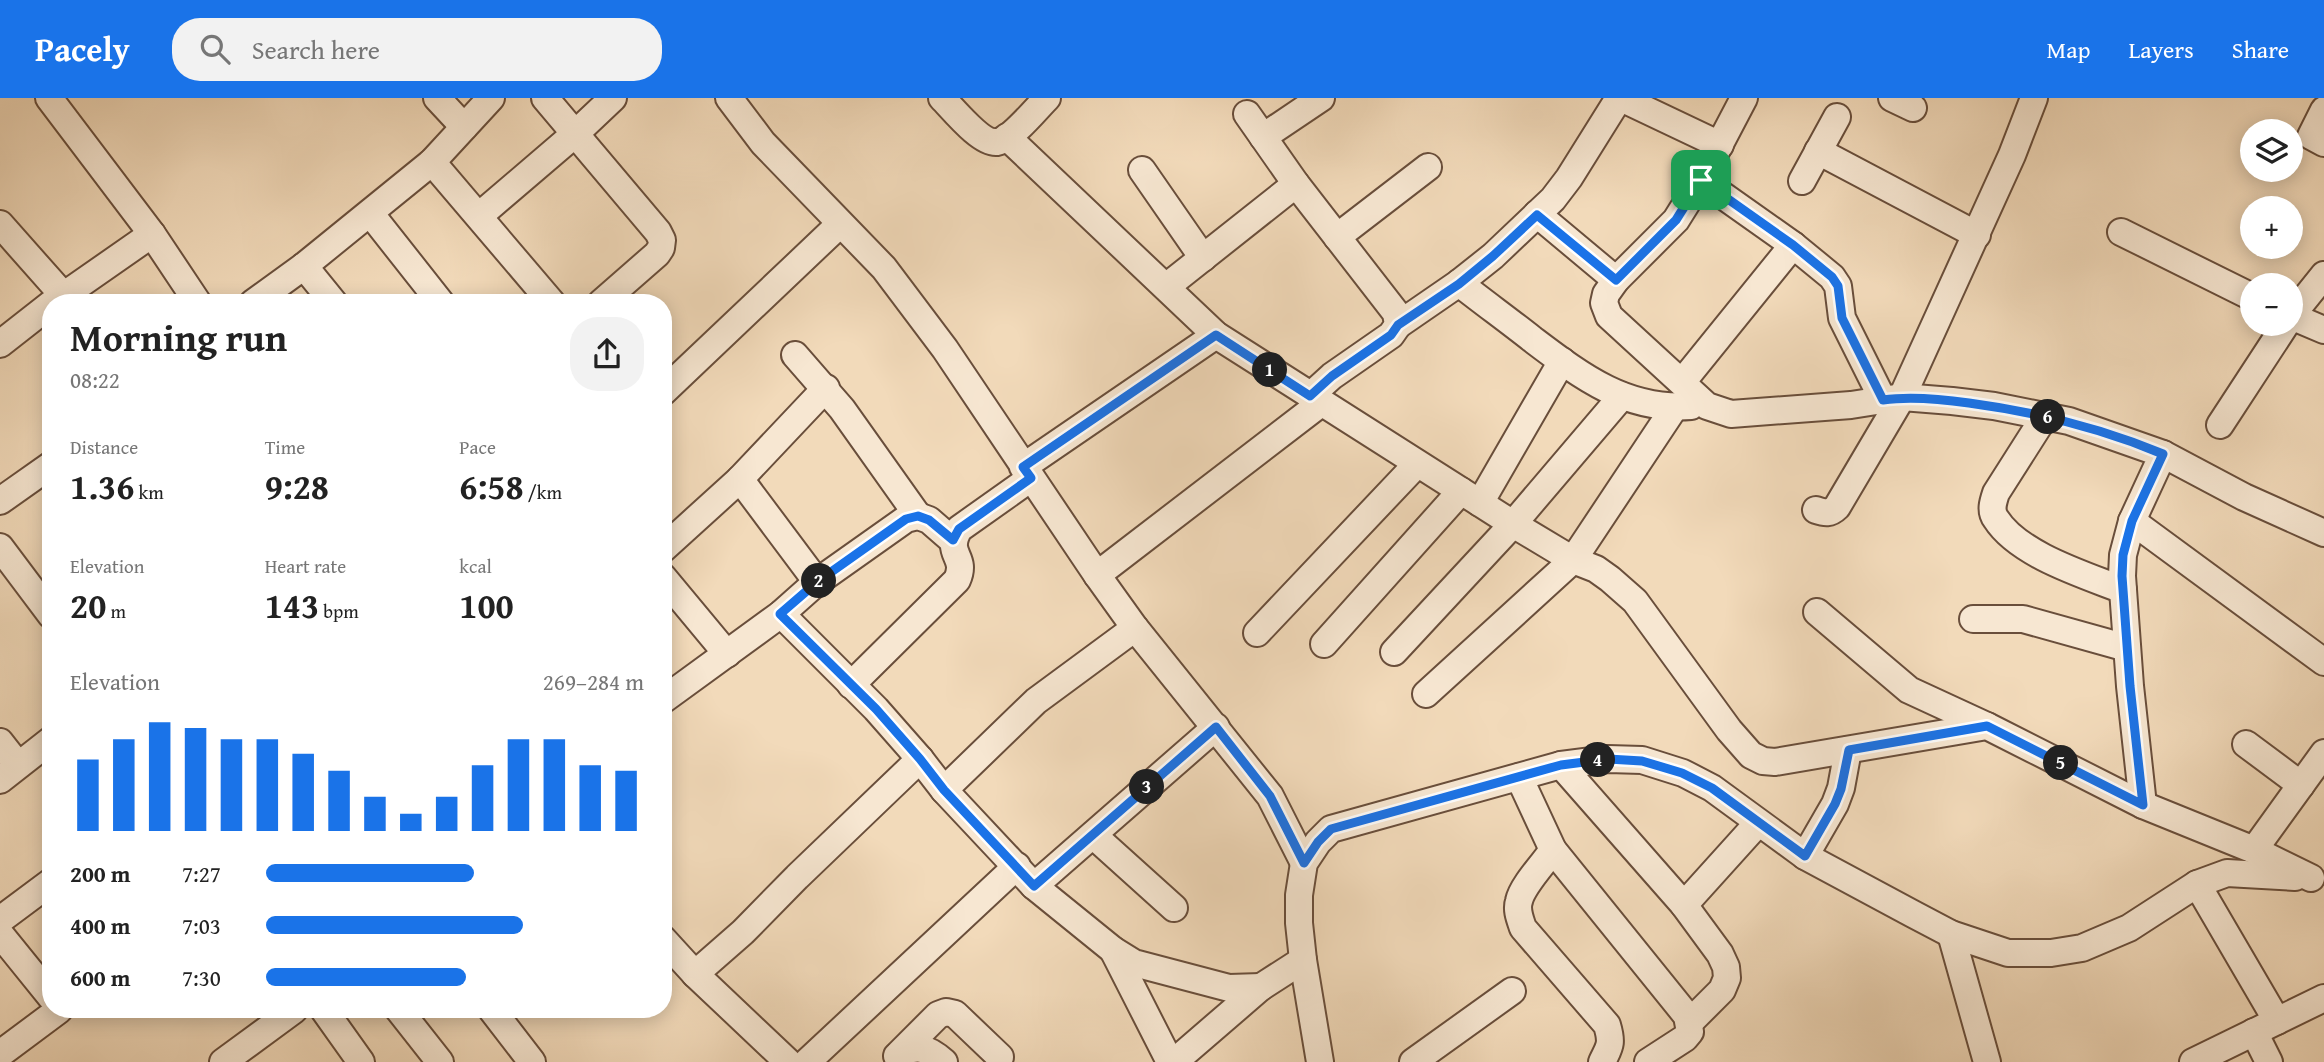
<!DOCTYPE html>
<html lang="en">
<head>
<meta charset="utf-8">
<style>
	:root { --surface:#fff; --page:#f2f2f2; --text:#222; --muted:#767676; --accent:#1a73e8 }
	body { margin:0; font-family:"Gentium Book Plus",serif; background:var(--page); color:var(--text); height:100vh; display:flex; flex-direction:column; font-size:26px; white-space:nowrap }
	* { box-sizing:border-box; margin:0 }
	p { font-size:23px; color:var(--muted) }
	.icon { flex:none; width:38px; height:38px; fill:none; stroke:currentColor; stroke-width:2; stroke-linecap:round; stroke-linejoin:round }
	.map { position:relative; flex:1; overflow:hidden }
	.drawer { position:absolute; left:42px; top:196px; width:630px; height:724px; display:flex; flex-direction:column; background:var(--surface); border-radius:28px; box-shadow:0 4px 18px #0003 }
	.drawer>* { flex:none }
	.buttons { position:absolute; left:2240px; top:21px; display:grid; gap:14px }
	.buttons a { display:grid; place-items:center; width:63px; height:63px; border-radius:50%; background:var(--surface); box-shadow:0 4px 18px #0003; font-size:35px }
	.pin { position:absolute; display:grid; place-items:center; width:60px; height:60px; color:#fff; margin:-30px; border-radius:14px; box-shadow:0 4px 10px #0006 }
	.km { position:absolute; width:35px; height:35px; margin:-18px; border-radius:50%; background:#222; color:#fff; font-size:19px; line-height:35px; text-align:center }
	.round { display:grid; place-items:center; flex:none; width:74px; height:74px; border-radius:28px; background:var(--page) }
	.summary { display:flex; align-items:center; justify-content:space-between; height:119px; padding:0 28px }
	h1 { font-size:38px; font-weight:600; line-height:52px }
	.figures { display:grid; grid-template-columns:repeat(3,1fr); gap:10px; height:119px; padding:7px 28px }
	.figures div { display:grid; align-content:center }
	.figures b { font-size:35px; font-weight:600 }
	.figures small { font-size:19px; font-weight:400 }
	.figures p { font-size:19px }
	.chart { height:196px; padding:14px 28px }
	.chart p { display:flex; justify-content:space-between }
	.chart svg { width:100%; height:126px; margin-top:7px; stroke:var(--accent); stroke-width:6 }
	ul { padding:0 28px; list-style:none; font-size:23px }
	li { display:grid; grid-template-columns:112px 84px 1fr; align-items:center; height:52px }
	li i { height:18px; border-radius:9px; background:var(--accent) }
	header { display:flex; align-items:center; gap:42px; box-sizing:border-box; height:98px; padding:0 35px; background:var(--accent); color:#fff }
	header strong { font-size:33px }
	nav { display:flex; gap:38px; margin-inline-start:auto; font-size:24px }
	.search { width:490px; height:63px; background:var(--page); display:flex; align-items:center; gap:18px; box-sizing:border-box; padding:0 24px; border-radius:28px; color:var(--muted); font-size:26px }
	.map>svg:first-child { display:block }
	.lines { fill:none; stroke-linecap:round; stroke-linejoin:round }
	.minor-casing { stroke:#694e3b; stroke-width:30 }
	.minor { stroke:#f7e7d2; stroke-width:26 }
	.route-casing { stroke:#fff; stroke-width:14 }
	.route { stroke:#1a73e8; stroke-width:9 }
</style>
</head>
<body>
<header>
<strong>Pacely</strong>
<div class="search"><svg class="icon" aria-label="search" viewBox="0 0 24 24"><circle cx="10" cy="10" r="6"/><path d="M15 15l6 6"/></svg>Search here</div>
<nav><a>Map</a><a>Layers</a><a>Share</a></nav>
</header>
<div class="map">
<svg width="2324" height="964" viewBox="0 0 2324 964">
	<rect width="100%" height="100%" fill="#f2daba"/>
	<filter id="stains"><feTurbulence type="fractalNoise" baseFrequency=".00286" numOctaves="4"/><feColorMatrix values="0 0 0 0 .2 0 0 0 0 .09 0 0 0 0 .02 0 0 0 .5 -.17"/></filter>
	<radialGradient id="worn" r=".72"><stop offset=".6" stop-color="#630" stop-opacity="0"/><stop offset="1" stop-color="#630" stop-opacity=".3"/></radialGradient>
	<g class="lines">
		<defs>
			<g id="minor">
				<path d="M 49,0 L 152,136 L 198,205"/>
				<path d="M 437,0 L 464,29"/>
				<path d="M 545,0 L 658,134 L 662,142 L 661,150 L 657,156 L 601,205"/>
				<path d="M 729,0 L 763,45 L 884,170 L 945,251 L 1097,477 L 1135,530 L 1270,698 L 1304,765"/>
				<path d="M 942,0 C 953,11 981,46 997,44 C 1011,42 1037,10 1047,0"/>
				<path d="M 1621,0 L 1720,47"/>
				<path d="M 1744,0 L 1701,82 L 1676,122 L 1616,182 L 1606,196 L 1604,205 L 1609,218 L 1707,308 L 1731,316 L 1851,307 L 1902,299 L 1952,303 L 1994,308 L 2069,323 L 2163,356 L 2132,423 L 2123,457 L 2122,478 L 2130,588 L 2143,707"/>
				<path d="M 1892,0 L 1913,10"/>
				<path d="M 2324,12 L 2311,38 L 2324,45"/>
				<path d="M 1247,16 L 1296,86 L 1396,215 L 1398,227 L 1391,237 L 1332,278 L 1310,298"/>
				<path d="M 1007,39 L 1216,237 L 1513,426 L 1573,462 L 1596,471 L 1610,481 L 1635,503 L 1729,632 L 1751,657 L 1763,663 L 1775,664 L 1987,628 L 2143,707 L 2254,752 L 2311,780"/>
				<path d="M 1263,39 L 1321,0"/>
				<path d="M 1818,53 L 1977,137"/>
				<path d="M 432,64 L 552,205"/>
				<path d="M 1142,72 L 1203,160"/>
				<path d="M 1701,82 L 1793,147 L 1832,179 L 1838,188 L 1842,220 L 1883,302"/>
				<path d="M 1802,83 L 1837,19"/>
				<path d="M 370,115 L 441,205"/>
				<path d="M 1537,116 L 1616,182"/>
				<path d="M 479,118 L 576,35 L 613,0"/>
				<path d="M 0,126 L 63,197"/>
				<path d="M 2121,134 L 2252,199"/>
				<path d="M 1337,139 L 1428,69"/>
				<path d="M 304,168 L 334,205"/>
				<path d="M 1459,185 C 1483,204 1508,222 1532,241 C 1581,278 1626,313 1691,308"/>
				<path d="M 1166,189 L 1296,86"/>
				<path d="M 53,205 L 152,136"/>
				<path d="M 253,205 L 304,168 L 432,64 L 491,0"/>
				<path d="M 2291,218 L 2324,177"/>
				<path d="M 2291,218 L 2324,232"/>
				<path d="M 1398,227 L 1459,185 L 1493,158 L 1553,101 L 1569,80 L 1619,0"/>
				<path d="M 0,246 L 51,206"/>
				<path d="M 795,257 L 842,311 L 918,418"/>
				<path d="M 1683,283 L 1793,147"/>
				<path d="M 663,294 L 840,126"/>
				<path d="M 2045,318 L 1996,395 C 1993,404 1990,413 1996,421 C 2019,457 2085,477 2123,492"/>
				<path d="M 2220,327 L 2286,226"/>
				<path d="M 2163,356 L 2244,399 L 2324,435"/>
				<path d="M 1023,369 L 1216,237"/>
				<path d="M 740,381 L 817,484"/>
				<path d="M 0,403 L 51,367"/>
				<path d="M 1480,405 L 1562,263"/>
				<path d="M 1816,412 C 1825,415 1830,416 1837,409 L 1902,299 L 2012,57 L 2034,0"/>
				<path d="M 2132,423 L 2324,564"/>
				<path d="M 0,449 L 51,517"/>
				<path d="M 663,451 L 740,381 L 826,290"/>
				<path d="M 1097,477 L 1321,305"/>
				<path d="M 663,479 L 727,556"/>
				<path d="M 1817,514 L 1909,592 L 1987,628"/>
				<path d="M 781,516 L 876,611 L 920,661 L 944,692 L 1034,788 L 1113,852 L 1134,865 L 1229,890 L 1261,889"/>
				<path d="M 1973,521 L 2023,521 L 2127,550"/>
				<path d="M 1257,535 L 1417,366"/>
				<path d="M 1324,546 L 1461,393"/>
				<path d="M 1394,554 L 1513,426 L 1622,298"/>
				<path d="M 851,587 L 957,482 C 968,457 944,458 959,431 L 1031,380"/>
				<path d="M 1426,596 L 1573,462 L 1674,310"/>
				<path d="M 663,602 L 781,516 L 817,484 L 906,421 L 918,418 L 929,422 L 952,442"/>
				<path d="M 0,644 L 18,667"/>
				<path d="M 2246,646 L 2301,687"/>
				<path d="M 1561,667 L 1684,807 L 1720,856 L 1726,869 L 1727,880 L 1722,892 L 1690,924"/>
				<path d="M 1519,679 L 1553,752 L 1687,918 L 1690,934 L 1685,940 L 1648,964"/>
				<path d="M 0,682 L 51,642"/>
				<path d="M 944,692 L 1036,603 L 1135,530"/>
				<path d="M 1093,737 L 1174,810"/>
				<path d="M 1553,752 C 1544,765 1522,788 1519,803 C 1516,812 1520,821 1523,830 L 1607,927 C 1613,947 1609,949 1602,964"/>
				<path d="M 2254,752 L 2324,655"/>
				<path d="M 1805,758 L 1835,706 L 1841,690 L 1848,652"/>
				<path d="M 2197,786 L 2277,923"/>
				<path d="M 1034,788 L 1216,629"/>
				<path d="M 1684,807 L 1758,725"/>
				<path d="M 0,822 L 51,784"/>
				<path d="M 0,836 L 51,899"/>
				<path d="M 1951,836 L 1987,964"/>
				<path d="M 663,841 L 695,876 L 788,964"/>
				<path d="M 1113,852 L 1170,964"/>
				<path d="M 695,876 L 743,834 L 797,779 L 920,661"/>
				<path d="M 324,912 L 361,964"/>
				<path d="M 399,912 L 440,964"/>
				<path d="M 492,912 L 532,964"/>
				<path d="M 2254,934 L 2269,964"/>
				<path d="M 900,955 L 938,917 L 946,914 L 955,916 L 1000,959"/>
				<path d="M 0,956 L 59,912"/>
				<path d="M 897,958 C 916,945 928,950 944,964"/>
				<path d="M 223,964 L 294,912"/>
				<path d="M 807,964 L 1017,768"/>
				<path d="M 1174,964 L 1261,889 L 1303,862"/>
				<path d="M 1320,964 L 1303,862 L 1299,825 L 1299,797 L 1304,765 L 1318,744 L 1331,731 L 1561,667 L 1608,661 L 1642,662 L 1683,675 L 1712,690 L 1805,758 L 1913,816 L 1951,836 L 2008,855 L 2051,855 L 2082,850 L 2129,830 L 2197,786 L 2227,775 L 2295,779"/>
				<path d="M 1413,964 L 1512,893"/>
				<path d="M 2193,964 L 2324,900"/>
			</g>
		</defs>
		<use href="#minor" class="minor-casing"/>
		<use href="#minor" class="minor"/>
	</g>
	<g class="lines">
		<defs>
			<path id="route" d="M 1701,82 L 1793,147 L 1832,179 L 1838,188 L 1842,220 L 1883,302 C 1911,298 1941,301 1969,305 C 2036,314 2101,330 2163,356 L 2132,423 L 2123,457 L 2122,478 L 2130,588 L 2143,707 L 1987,628 L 1849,652 L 1841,691 L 1835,706 L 1805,758 L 1712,690 L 1682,675 L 1642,663 L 1608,661 L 1561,667 L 1331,731 L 1318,744 L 1304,765 L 1270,698 L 1216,629 L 1034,788 L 944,692 L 920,661 L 876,611 L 780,516 L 817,484 L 906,421 L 918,418 L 929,422 L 953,442 L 959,431 L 1031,380 L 1023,369 L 1216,237 L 1310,298 L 1332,278 L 1391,237 L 1398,227 L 1459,186 L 1493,158 L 1537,117 L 1616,182 L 1676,122 Z"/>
		</defs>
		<use href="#route" class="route-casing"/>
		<use href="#route" class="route"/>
	</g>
	<rect width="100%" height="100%" filter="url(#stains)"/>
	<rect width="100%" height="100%" fill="url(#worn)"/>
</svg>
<div class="buttons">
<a><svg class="icon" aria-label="layers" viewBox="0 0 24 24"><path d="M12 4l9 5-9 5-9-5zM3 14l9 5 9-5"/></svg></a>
<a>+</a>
<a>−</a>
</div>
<div class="pin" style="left:1701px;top:82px;background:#1e9e55"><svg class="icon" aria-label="arrive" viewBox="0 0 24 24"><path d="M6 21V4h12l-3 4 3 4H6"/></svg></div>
<b class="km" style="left:1270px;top:272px">1</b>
<b class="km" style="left:819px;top:483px">2</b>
<b class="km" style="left:1147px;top:689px">3</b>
<b class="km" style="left:1598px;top:662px">4</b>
<b class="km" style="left:2061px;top:665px">5</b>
<b class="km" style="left:2048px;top:319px">6</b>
<section class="drawer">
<div class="summary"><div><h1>Morning run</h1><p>08:22</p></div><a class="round"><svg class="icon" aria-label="share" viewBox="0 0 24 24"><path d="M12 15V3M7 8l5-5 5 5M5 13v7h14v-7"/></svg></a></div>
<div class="figures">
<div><p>Distance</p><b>1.36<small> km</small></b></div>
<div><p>Time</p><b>9:28</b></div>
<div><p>Pace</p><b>6:58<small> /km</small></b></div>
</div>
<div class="figures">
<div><p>Elevation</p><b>20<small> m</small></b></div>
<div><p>Heart rate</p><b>143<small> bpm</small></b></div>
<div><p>kcal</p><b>100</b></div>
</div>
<div class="chart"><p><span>Elevation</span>269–284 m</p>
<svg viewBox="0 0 160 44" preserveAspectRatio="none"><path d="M5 44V19M15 44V12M25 44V6M35 44V8M45 44V12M55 44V12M65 44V17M75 44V23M85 44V32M95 44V38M105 44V32M115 44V21M125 44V12M135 44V12M145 44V21M155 44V23"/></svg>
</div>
<ul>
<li><b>200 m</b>7:27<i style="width:55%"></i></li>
<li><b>400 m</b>7:03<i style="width:68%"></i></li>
<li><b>600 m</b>7:30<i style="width:53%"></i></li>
</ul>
</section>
</div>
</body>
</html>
